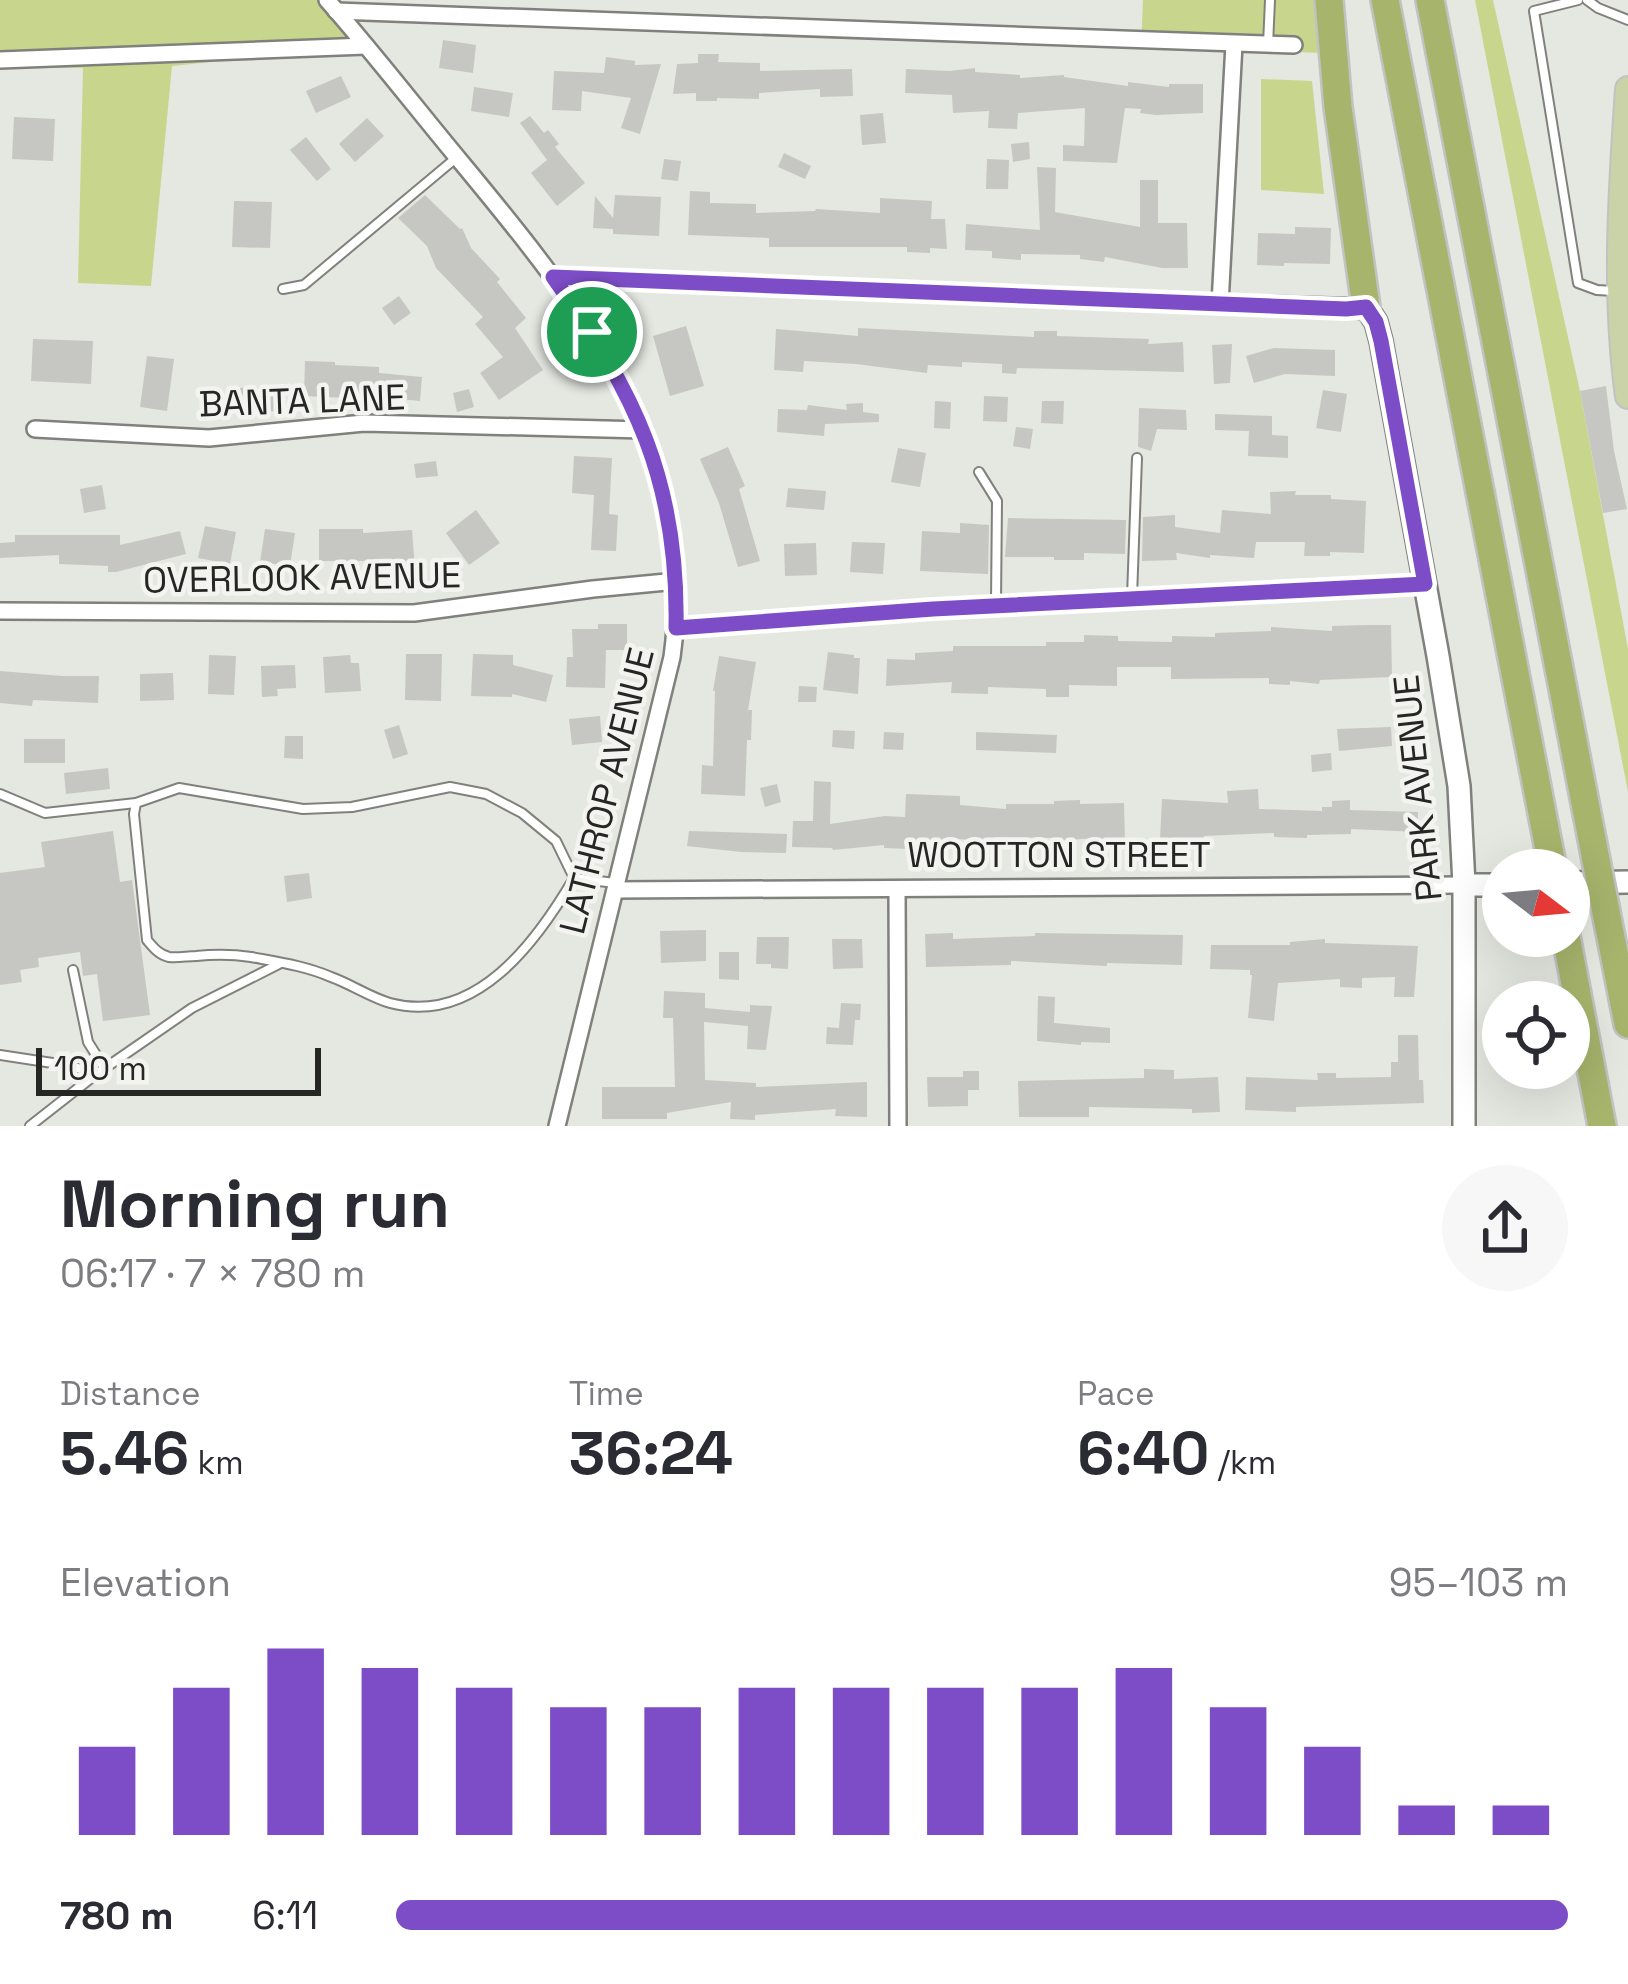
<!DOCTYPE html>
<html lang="en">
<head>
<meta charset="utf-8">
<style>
	:root { --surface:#fff; --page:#f7f7f7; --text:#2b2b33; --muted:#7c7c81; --accent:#7c4dc6 }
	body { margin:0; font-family:"Space Grotesk",sans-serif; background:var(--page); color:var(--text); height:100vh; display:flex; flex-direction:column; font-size:45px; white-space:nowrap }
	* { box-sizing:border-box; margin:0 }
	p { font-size:39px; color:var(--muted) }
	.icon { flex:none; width:66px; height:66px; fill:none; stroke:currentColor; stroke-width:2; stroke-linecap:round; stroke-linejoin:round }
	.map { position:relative; height:1126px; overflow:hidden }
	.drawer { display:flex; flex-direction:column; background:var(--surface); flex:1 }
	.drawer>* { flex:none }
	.needle { width:78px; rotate:106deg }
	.fabs { position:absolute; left:1482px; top:849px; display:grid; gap:24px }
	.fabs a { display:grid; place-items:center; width:108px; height:108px; border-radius:50%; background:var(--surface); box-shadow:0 12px 48px #0002; font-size:60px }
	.scale { position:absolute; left:36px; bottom:30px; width:285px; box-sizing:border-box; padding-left:12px; border:6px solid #262624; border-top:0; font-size:33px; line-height:42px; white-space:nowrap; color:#262624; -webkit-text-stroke:9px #f3f4ef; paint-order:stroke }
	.pin { position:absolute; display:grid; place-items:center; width:102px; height:102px; color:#fff; margin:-51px; border:6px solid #fff; border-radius:50%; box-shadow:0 3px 12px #0007 }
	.round { display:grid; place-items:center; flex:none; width:126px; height:126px; border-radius:63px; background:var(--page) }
	.overview { display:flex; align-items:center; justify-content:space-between; height:204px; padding:0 60px }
	h1 { font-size:66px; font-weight:700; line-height:90px }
	.stats { display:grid; grid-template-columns:repeat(3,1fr); gap:18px; height:204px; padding:12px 60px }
	.stats div { display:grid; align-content:center }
	.stats b { font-size:60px; font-weight:700 }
	.stats small { font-size:33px; font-weight:400 }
	.stats p { font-size:33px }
	.chart { height:336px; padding:24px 60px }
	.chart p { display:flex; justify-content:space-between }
	.chart svg { width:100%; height:216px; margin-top:12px; stroke:var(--accent); stroke-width:6 }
	ul { padding:0 60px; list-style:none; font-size:39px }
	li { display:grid; grid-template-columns:192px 144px 1fr; align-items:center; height:90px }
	li i { height:30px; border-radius:15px; background:var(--accent) }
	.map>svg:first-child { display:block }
	.green { fill:#c7d68c }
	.building { fill:#c6c7c2 }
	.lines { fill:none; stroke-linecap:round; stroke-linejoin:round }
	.lane-casing { stroke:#80817c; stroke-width:12 }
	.street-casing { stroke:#80817c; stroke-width:20 }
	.secondary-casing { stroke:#80817c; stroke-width:26 }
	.primary-casing { stroke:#c2c2c2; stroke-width:28 }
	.highway-casing { stroke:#c2c2c2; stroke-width:32 }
	.lane { stroke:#fff; stroke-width:8 }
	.street { stroke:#fff; stroke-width:15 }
	.secondary { stroke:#fff; stroke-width:21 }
	.primary { stroke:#cad2a7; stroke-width:24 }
	.highway { stroke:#a6b46c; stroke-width:27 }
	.highway-bridge-casing { stroke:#c2c2c2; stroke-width:32; stroke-linecap:butt }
	.highway-bridge { stroke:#a6b46c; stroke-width:27 }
	.route-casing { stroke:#fff; stroke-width:24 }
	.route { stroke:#7c4dc6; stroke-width:15 }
	.labels { text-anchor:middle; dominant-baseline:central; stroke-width:9; stroke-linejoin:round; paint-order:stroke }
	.street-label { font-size:36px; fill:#262624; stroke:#f3f4ef }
</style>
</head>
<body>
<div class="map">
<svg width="1628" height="1126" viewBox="0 0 1628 1126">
	<rect width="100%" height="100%" fill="#e5e7e1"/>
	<g class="green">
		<path d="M 0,0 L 323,0 L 362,46 L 172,66 L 151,286 L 78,283 L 83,68 L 0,67 Z"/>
		<path d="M 1143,0 L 1321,0 L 1325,53 L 1141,47 Z"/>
		<path d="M 1475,0 L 1493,0 L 1580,391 L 1628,649 L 1628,792 Z"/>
		<path d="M 1261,79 L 1312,81 L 1324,194 L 1261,190 Z"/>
	</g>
	<g class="building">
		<path d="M 443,40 L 476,45 L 473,73 L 439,68 Z"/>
		<path d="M 698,54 L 719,54 L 718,62 L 760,63 L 760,71 L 852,69 L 853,96 L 820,97 L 820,89 L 759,93 L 759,99 L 717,98 L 717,101 L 696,101 L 696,93 L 673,94 L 677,64 L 698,63 Z"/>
		<path d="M 606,57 L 635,61 L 635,65 L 661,64 L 640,134 L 621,128 L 631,98 L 582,91 L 581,111 L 552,110 L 554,71 L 604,73 Z"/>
		<path d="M 975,68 L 975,72 L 1020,75 L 1020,78 L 1064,75 L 1064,77 L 1128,86 L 1128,82 L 1169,87 L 1169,84 L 1203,84 L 1203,113 L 1156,115 L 1140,113 L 1141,109 L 1125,108 L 1117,163 L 1063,161 L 1063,145 L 1084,146 L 1085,108 L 1018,113 L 1017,129 L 988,128 L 989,111 L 953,113 L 952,95 L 905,93 L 906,69 L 950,71 Z"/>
		<path d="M 341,76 L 351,97 L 316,113 L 306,91 Z"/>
		<path d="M 474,87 L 513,93 L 509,117 L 471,111 Z"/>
		<path d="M 883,113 L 886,143 L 862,145 L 860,115 Z"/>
		<path d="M 530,116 L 544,133 L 548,130 L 559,144 L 555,147 L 585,183 L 557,206 L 531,173 L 547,160 L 520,123 Z"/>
		<path d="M 14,117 L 55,119 L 53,161 L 12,159 Z"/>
		<path d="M 367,118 L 384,136 L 355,162 L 339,144 Z"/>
		<path d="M 306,137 L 331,169 L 317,181 L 290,150 Z"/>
		<path d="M 1029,142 L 1030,159 L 1013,162 L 1011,144 Z"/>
		<path d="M 784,153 L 811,166 L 805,179 L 778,167 Z"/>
		<path d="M 664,159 L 681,161 L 678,181 L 661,179 Z"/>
		<path d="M 987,159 L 1009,160 L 1008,189 L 986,189 Z"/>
		<path d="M 1037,167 L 1056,168 L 1055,212 L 1140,227 L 1140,180 L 1158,180 L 1158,223 L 1187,223 L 1188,268 L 1162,268 L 1105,257 L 1104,262 L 1080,259 L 1080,255 L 1021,254 L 1021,260 L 992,258 L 992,251 L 965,250 L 966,224 L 1040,230 Z"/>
		<path d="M 690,191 L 710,192 L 710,203 L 756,204 L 756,213 L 815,211 L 816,209 L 880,213 L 880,198 L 932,201 L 931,219 L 945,219 L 947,249 L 930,248 L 930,253 L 907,252 L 907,247 L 769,247 L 769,238 L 688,235 Z"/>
		<path d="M 425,195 L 460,229 L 462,228 L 471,248 L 500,279 L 497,282 L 526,318 L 515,328 L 543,370 L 499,400 L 480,373 L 503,357 L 475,324 L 483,317 L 436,268 L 427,246 L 398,218 Z"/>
		<path d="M 615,195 L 661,197 L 659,236 L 613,234 L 613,229 L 593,228 L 595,196 L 613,218 Z"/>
		<path d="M 234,201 L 272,202 L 270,248 L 232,247 Z"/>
		<path d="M 1295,227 L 1331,228 L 1330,264 L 1284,263 L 1284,266 L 1257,265 L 1258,233 L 1295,234 Z"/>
		<path d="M 399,296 L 411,313 L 394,325 L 382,308 Z"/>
		<path d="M 686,326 L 704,386 L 670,396 L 653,336 Z"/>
		<path d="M 858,328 L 1034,337 L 1034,331 L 1057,331 L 1057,336 L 1149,339 L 1148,344 L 1183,342 L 1184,372 L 1017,368 L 1016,374 L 1002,373 L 1002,364 L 962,362 L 962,367 L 928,365 L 927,373 L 856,364 L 804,361 L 803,372 L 774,370 L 776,329 L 858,336 Z"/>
		<path d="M 33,339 L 93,341 L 91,384 L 31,381 Z"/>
		<path d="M 1232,344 L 1230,383 L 1214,384 L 1212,345 Z"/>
		<path d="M 1274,348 L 1335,350 L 1335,376 L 1285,374 L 1254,383 L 1246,356 Z"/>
		<path d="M 147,356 L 174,359 L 167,411 L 140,407 Z"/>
		<path d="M 305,361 L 335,362 L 335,365 L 379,367 L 379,373 L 422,377 L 420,401 L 378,397 L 378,402 L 348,401 L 348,398 L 304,396 Z"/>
		<path d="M 1606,386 L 1614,451 L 1627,509 L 1603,513 L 1580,391 Z"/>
		<path d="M 274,387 L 274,411 L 235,412 L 235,388 Z"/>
		<path d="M 469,389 L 474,407 L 457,412 L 453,393 Z"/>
		<path d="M 1323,390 L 1347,394 L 1341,432 L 1316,428 Z"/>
		<path d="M 984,396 L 1008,397 L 1007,422 L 983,421 Z"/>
		<path d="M 935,401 L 951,402 L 950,429 L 934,428 Z"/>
		<path d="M 1042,401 L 1064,401 L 1063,424 L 1041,423 Z"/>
		<path d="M 863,403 L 863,412 L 879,414 L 879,422 L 825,424 L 824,436 L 777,432 L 778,409 L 807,410 L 808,405 L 847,410 L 846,404 Z"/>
		<path d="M 1139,408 L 1186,410 L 1187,430 L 1157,429 L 1151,451 L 1138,447 Z"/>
		<path d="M 1215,414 L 1272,416 L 1272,435 L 1288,436 L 1288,458 L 1248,456 L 1249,431 L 1215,430 Z"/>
		<path d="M 1016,427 L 1033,429 L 1030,449 L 1013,446 Z"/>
		<path d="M 728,447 L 745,486 L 739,489 L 760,561 L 738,567 L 719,503 L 700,459 Z"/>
		<path d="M 898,448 L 926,453 L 920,487 L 891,482 Z"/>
		<path d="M 574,456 L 612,458 L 609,514 L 618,515 L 616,551 L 591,550 L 594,495 L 572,493 Z"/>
		<path d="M 436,461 L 438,476 L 416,478 L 414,464 Z"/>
		<path d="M 102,485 L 106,509 L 84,513 L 80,489 Z"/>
		<path d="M 788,488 L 826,491 L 824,510 L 786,507 Z"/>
		<path d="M 1296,491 L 1295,495 L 1331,495 L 1331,499 L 1366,501 L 1364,553 L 1330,552 L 1330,556 L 1304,556 L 1305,542 L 1256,542 L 1254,558 L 1210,555 L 1210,558 L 1176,553 L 1177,560 L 1142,561 L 1143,517 L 1175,515 L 1175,527 L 1220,533 L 1222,510 L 1271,514 L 1270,492 Z"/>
		<path d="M 476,510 L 500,543 L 469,565 L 446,533 Z"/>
		<path d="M 1008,518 L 1126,520 L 1125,554 L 1084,553 L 1084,560 L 1054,560 L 1054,557 L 1005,557 Z"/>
		<path d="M 960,523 L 989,525 L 988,574 L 920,571 L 922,531 L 960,533 Z"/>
		<path d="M 205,526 L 236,532 L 230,564 L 198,558 Z"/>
		<path d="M 265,529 L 295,533 L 290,566 L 260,562 Z"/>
		<path d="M 319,529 L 363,529 L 363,533 L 412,530 L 415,569 L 390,571 L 389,561 L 319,561 Z"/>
		<path d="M 180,531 L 186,554 L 116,572 L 108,572 L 108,566 L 59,564 L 59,555 L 0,558 L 0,543 L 15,542 L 15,535 L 120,535 L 120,545 Z"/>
		<path d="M 852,542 L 885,543 L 883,574 L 850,572 Z"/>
		<path d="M 816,543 L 817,575 L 785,576 L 784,544 Z"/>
		<path d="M 598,624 L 627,624 L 627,650 L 606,650 L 605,688 L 566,687 L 567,657 L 573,657 L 572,629 L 598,629 Z"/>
		<path d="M 1366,625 L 1391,625 L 1392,677 L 1320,680 L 1319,684 L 1290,681 L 1290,685 L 1269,684 L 1269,678 L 1171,679 L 1171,667 L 1117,667 L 1117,686 L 1069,685 L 1069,697 L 1046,697 L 1046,689 L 988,687 L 988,694 L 951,693 L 952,682 L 886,686 L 887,659 L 915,660 L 915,653 L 953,651 L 953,646 L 1046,646 L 1046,642 L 1084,642 L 1084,635 L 1118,636 L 1118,641 L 1172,642 L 1172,636 L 1215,637 L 1215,633 L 1271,631 L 1271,627 L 1332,631 L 1332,626 Z"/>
		<path d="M 828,652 L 854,655 L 854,658 L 860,658 L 858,694 L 823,690 Z"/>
		<path d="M 406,654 L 442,654 L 441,701 L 405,700 Z"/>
		<path d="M 473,654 L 513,655 L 513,665 L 553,675 L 546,702 L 512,694 L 512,697 L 471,696 Z"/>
		<path d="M 209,655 L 236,656 L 234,695 L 208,694 Z"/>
		<path d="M 350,655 L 351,663 L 359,663 L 361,691 L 325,693 L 323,657 Z"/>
		<path d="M 719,656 L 756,662 L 748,710 L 752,710 L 751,740 L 747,740 L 745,796 L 701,794 L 702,765 L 713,766 L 715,691 L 713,691 Z"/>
		<path d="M 295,665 L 296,688 L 277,689 L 278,696 L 262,697 L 261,666 Z"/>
		<path d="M 0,671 L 62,676 L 99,676 L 98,703 L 33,700 L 32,706 L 0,703 Z"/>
		<path d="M 173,673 L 174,700 L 140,701 L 140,674 Z"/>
		<path d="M 799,686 L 817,687 L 816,702 L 798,702 Z"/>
		<path d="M 600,716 L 602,742 L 572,745 L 569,719 Z"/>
		<path d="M 399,725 L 408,754 L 393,759 L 384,730 Z"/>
		<path d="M 1391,727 L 1392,746 L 1339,751 L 1337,729 Z"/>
		<path d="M 833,730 L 855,731 L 854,749 L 832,747 Z"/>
		<path d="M 884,732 L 904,733 L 903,750 L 883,749 Z"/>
		<path d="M 976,732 L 1057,735 L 1056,753 L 976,750 Z"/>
		<path d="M 285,736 L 303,736 L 303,759 L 284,758 Z"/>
		<rect x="24" y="739" width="41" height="24"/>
		<path d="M 1331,753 L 1332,770 L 1312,772 L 1311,755 Z"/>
		<path d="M 108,768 L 110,789 L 66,794 L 64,773 Z"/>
		<path d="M 814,781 L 831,782 L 830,824 L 885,816 L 905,817 L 906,794 L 960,796 L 960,805 L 1006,809 L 1006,804 L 1054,804 L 1054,801 L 1080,800 L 1080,804 L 1124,803 L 1125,842 L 1094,843 L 1094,838 L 1057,841 L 1057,838 L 995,837 L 995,842 L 958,839 L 958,843 L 910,842 L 910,849 L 884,848 L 884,845 L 833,850 L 832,848 L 792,847 L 793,821 L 813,821 Z"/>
		<path d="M 777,784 L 781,802 L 765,807 L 760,788 Z"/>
		<path d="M 1258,789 L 1259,809 L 1322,811 L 1322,807 L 1332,807 L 1332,801 L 1350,800 L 1350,810 L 1418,812 L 1418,832 L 1351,829 L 1351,834 L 1307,835 L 1307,838 L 1274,837 L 1274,833 L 1204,836 L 1204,842 L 1160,839 L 1162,799 L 1228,803 L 1227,791 Z"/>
		<path d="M 113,831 L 120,882 L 132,880 L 150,1015 L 103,1021 L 97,974 L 83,976 L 80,952 L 38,958 L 39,967 L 20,970 L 22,982 L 0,985 L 0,873 L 45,867 L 41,842 Z"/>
		<path d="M 689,831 L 787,834 L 786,853 L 741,852 L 687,846 Z"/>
		<path d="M 309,873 L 312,898 L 287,902 L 284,876 Z"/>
		<path d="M 706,930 L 706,961 L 661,963 L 660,931 Z"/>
		<path d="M 953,933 L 953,939 L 1035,936 L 1035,933 L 1183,935 L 1182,965 L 1107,963 L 1107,966 L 1011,961 L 1011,965 L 926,967 L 925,934 Z"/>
		<path d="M 757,937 L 789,937 L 788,969 L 771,968 L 771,964 L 756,964 Z"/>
		<path d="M 832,939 L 862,939 L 863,968 L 833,969 Z"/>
		<path d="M 1325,939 L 1325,943 L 1418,946 L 1414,997 L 1394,997 L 1395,977 L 1362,978 L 1362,988 L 1340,987 L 1340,979 L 1278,983 L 1274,1021 L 1248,1018 L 1252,975 L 1250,975 L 1250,970 L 1210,969 L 1211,945 L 1290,945 L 1290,942 Z"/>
		<path d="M 719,952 L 739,952 L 739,980 L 719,979 Z"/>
		<path d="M 664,991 L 705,993 L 705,1008 L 750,1012 L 750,1005 L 772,1006 L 766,1050 L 747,1049 L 748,1026 L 704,1022 L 705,1080 L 756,1083 L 756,1087 L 867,1082 L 867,1117 L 835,1116 L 836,1109 L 755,1115 L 755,1120 L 730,1119 L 731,1102 L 667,1113 L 667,1119 L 602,1119 L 602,1087 L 675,1087 L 673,1018 L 663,1018 Z"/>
		<path d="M 1038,996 L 1055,997 L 1054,1023 L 1110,1028 L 1110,1043 L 1081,1042 L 1081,1045 L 1037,1041 Z"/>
		<path d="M 841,1003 L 861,1004 L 860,1020 L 855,1020 L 853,1045 L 826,1044 L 827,1027 L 839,1028 Z"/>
		<path d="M 1398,1035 L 1418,1035 L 1419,1080 L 1423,1080 L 1424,1103 L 1296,1107 L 1296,1112 L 1245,1110 L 1246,1077 L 1318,1080 L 1317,1073 L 1336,1073 L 1336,1078 L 1391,1077 L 1391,1062 L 1398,1062 Z"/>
		<path d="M 1144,1069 L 1174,1070 L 1174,1079 L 1218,1077 L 1220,1112 L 1192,1113 L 1192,1109 L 1089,1107 L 1089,1117 L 1019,1117 L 1018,1081 L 1144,1078 Z"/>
		<path d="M 963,1071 L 979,1071 L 979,1090 L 968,1090 L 968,1106 L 928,1107 L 927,1077 L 963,1077 Z"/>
	</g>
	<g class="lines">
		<defs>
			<g id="lane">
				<path d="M 1578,0 L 1534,11 L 1578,283 L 1597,290 L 1614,291"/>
				<path d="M 1587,0 L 1598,8 L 1628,20"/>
				<path d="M 1268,45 L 1270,0"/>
				<path d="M 283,289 L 304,285 L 456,158"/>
				<path d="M 979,472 L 997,501 L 996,603"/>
				<path d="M 1132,597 L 1137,458"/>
				<path d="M 450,787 L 486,794 L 522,813 L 556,841 L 574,878 C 537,941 476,1026 390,1003 C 369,997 351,984 331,977 C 306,966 278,962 251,957 C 232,954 215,954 196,956 C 188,956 177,958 169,957 C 159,955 153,947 147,940 L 134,814 L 136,803 L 179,788 L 303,809 L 352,807 Z"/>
				<path d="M 0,794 L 45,813 L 136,803"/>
				<path d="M 574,878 L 615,883"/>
				<path d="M 73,970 L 88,1042 L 105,1069"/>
				<path d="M 0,1055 L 72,1066 L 94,1074"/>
				<path d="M 30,1126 L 95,1075 L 192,1008 L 279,964"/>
			</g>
			<g id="street">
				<path d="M 327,0 C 373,52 416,108 461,162 C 582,308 700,454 672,657 L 557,1126"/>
				<path d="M 336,11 L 1294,45"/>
				<path d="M 0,60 L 366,46"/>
				<path d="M 553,277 L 1043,298 L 1366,307"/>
				<path d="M 1220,304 L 1234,44"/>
				<path d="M 35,429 L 209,438 L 364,423 L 644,430"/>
				<path d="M 0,611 L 414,613 L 593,589 L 677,581"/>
				<path d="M 676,628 L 933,609 L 1425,584"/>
				<path d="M 897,889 L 898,1126"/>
				<path d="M 615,890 L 1464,885"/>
			</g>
			<g id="secondary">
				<path d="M 1366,307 L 1376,322 L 1381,341 L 1438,656 L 1459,786 L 1464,885 L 1464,1126"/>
				<path d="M 1569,883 L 1628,882"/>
				<path d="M 1464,885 L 1503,885"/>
			</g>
			<path id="primary" d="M 1628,89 C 1621,191 1614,295 1628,396"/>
			<g id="highway">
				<path d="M 1329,0 L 1338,107 L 1366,307"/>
				<path d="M 1385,0 L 1553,870"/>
				<path d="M 1430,0 L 1596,860"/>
				<path d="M 1606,912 L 1628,1024"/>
				<path d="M 1566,936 L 1602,1126"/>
			</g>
		</defs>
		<use href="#lane" class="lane-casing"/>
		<use href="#street" class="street-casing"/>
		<use href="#secondary" class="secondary-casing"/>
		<use href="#primary" class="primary-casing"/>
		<use href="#highway" class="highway-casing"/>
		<use href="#lane" class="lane"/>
		<use href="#street" class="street"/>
		<use href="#secondary" class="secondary"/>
		<use href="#primary" class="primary"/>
		<use href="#highway" class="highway"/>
		<defs>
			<path id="highway-bridge" d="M 1596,860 L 1606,912"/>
		</defs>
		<use href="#highway-bridge" class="highway-bridge-casing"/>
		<use href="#highway-bridge" class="highway-bridge"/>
	</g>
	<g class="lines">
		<defs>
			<path id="route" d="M 553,277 L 1346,309 L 1366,307 L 1376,322 L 1381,341 L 1425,584 L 933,609 L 676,628 C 679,481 635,393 553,277 Z"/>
		</defs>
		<use href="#route" class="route-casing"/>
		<use href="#route" class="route"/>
	</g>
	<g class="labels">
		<g class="street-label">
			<text transform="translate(302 401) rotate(-2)">BANTA LANE</text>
			<text transform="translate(302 578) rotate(-1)">OVERLOOK AVENUE</text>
			<text transform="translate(1418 788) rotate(-96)">PARK AVENUE</text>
			<text transform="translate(607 791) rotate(-76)">LATHROP AVENUE</text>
			<text x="1059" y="855">WOOTTON STREET</text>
		</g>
	</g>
</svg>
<div class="fabs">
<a><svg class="needle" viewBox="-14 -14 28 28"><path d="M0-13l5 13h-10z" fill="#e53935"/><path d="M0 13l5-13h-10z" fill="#7c7c81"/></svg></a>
<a><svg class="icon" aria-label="locate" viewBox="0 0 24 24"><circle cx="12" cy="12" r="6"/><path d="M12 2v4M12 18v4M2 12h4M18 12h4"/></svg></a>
</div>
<div class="scale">100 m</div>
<div class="pin" style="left:592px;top:332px;background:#1e9e55"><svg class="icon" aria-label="arrive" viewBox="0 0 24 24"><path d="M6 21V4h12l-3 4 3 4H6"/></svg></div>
</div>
<section class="drawer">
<div class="overview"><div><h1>Morning run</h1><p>06:17 · 7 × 780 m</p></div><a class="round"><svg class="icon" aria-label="share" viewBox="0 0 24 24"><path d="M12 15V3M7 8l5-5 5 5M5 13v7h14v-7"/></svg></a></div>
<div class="stats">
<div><p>Distance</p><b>5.46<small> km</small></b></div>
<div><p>Time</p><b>36:24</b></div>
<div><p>Pace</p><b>6:40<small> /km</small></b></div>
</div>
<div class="chart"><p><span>Elevation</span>95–103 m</p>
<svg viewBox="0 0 160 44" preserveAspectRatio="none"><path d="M5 44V26M15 44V14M25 44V6M35 44V10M45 44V14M55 44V18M65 44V18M75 44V14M85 44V14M95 44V14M105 44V14M115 44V10M125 44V18M135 44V26M145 44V38M155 44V38"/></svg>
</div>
<ul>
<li><b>780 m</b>6:11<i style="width:100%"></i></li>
</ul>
</section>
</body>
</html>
